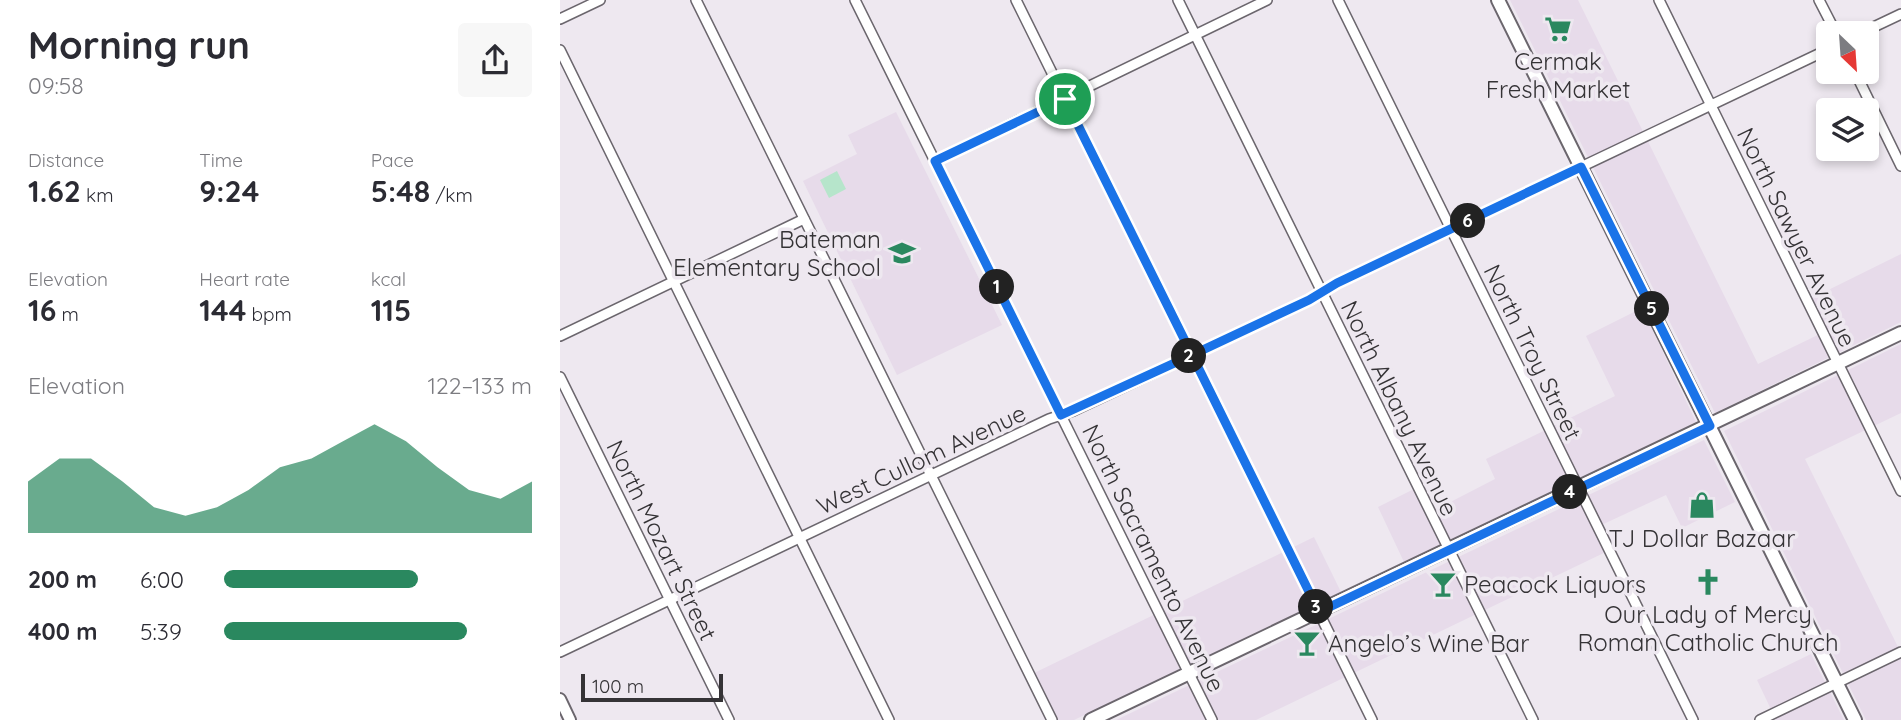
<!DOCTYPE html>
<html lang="en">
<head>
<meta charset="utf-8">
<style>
	:root { --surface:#fff; --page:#f7f7f7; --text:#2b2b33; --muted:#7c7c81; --accent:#2a885f }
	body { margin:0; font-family:Quicksand,sans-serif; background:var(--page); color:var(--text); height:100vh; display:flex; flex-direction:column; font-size:26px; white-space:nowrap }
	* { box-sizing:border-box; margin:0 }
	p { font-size:23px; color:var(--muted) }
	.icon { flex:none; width:38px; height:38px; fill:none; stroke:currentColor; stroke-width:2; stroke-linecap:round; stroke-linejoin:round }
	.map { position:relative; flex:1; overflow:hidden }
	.panel { display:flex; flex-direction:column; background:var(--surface); width:560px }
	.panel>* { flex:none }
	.needle { width:46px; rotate:155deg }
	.tools { position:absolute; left:1256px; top:21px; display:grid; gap:14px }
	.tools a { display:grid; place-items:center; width:63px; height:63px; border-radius:7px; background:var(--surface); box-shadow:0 4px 10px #0003; font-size:35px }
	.scale { position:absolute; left:21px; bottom:18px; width:142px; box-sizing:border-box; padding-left:7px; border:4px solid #353336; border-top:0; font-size:19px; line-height:24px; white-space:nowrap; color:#353336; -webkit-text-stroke:5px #eee8f0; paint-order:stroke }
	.pin { position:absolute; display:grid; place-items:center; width:60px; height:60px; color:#fff; margin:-30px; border:4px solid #fff; border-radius:50%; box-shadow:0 2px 7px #0007 }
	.km { position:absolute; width:35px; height:35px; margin:-18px; border-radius:50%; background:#222; color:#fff; font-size:19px; line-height:35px; text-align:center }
	.round { display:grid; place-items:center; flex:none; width:74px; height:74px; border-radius:7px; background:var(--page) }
	.summary { display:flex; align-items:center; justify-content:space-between; height:119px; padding:0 28px }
	h1 { font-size:38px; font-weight:800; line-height:52px }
	.figures { display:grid; grid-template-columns:repeat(3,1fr); gap:10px; height:119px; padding:7px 28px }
	.figures div { display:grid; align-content:center }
	.figures b { font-size:30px; font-weight:800 }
	.figures small { font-size:19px; font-weight:400 }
	.figures p { font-size:19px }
	.chart { height:196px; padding:14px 28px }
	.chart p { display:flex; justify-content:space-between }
	.chart svg { width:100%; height:126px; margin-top:7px; fill:var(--accent); opacity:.7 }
	ul { padding:0 28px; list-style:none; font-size:23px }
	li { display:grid; grid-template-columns:112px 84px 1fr; align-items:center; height:52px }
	li i { height:18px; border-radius:9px; background:var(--accent) }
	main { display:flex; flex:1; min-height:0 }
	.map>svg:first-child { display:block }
	.built { fill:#e7dbea }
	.green { fill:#b6e5cb }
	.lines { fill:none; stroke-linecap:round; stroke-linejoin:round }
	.minor-casing { stroke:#6b666d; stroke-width:12 }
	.tertiary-casing { stroke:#6b666d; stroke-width:14 }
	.secondary-casing { stroke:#6b666d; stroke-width:16 }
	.minor { stroke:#fff; stroke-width:9 }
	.tertiary { stroke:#fff; stroke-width:10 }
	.secondary { stroke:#fff; stroke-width:12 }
	.route-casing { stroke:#fff; stroke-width:14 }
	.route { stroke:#1a73e8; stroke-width:9 }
	.labels { text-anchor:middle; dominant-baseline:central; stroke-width:7; stroke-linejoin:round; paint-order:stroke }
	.poi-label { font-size:24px; fill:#353336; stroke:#eee8f0 }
	.street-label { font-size:24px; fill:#353336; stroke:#eee8f0 }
</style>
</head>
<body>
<main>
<section class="panel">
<div class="summary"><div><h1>Morning run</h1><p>09:58</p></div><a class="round"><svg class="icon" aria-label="share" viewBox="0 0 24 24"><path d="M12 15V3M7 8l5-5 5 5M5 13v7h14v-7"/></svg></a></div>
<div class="figures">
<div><p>Distance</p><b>1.62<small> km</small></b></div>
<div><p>Time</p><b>9:24</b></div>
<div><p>Pace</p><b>5:48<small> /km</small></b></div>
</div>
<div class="figures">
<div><p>Elevation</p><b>16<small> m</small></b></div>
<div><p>Heart rate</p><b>144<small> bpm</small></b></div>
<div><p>kcal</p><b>115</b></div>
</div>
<div class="chart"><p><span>Elevation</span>122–133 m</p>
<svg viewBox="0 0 160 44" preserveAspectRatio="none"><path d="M0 44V26L10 18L20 18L30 26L40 35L50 38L60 35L70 29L80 21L90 18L100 12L110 6L120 12L130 21L140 29L150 32L160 26V44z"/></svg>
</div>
<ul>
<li><b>200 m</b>6:00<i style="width:63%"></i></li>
<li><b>400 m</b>5:39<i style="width:79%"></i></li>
</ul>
</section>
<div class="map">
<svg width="1341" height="720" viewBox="0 0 1341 720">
	<rect width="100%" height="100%" fill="#eee8f0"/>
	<g class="built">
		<path d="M 950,0 L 1018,0 L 1198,364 L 1264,332 L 1248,300 L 1341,254 L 1341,322 L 1155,413 Z"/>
		<path d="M 336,112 L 442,325 L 337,375 L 243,181 L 297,154 L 288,135 Z"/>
		<path d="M 1082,308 L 1136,422 L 844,562 L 818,507 L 860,486 L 873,511 L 935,479 L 926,459 L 1055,396 L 1026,336 Z"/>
		<path d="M 1341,344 L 1341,413 L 1245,459 L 1341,653 L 1341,720 L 1306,720 L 1164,431 Z"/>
		<path d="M 1144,440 L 1175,502 L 1122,528 L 1106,495 L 1037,527 L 1048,551 L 696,720 L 556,720 Z"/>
		<path d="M 754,537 L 781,592 L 514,720 L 493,720 L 470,675 Z"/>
		<path d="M 1251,654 L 1284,720 L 1216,720 L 1197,680 Z"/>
	</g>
	<path class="green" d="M 277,171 L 286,189 L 269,198 L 260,180 Z"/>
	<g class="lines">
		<defs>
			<g id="minor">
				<path d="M 136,0 L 492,720"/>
				<path d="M 295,0 L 652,720"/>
				<path d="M 456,0 L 812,720"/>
				<path d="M 618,0 L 973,720"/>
				<path d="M 778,0 L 1133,720"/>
				<path d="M 1099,0 L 1341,491"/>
				<path d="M 1259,0 L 1276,33"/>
				<path d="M 0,19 L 40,0"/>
				<path d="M 1301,33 L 1341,14"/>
				<path d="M 0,50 L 329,720"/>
				<path d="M 1295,72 L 1341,166"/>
				<path d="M 375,161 L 707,0"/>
				<path d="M 0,336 L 244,219"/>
				<path d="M 0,377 L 169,720"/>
				<path d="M 0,652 L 489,419 L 513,411 L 749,300 L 777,283 L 1269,49"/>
				<path d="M 1200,720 L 1341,652"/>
			</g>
			<path id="tertiary" d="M 0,699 L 10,720"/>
			<g id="secondary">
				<path d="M 938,0 L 1295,720"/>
				<path d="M 531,720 L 1341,333"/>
			</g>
		</defs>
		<use href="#minor" class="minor-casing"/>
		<use href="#tertiary" class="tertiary-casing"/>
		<use href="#secondary" class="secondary-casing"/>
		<use href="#minor" class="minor"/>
		<use href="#tertiary" class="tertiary"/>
		<use href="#secondary" class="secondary"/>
	</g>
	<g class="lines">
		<defs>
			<path id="route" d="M 505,99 L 375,161 L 501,415 L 632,355 L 759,612 L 1150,426 L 1021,167 L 777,283 L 749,300 L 632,355 L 505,99"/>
		</defs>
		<use href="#route" class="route-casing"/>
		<use href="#route" class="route"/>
	</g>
	<defs>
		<symbol id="supermarket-bare" viewBox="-9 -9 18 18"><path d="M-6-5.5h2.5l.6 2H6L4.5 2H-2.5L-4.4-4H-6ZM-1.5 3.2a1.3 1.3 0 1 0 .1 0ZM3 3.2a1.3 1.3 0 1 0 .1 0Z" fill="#2a885f" stroke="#eee8f0" stroke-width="2.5" paint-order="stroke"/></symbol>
		<symbol id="school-bare" viewBox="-9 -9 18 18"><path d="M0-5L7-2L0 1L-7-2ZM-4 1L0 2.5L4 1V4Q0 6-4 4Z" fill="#2a885f" stroke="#eee8f0" stroke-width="2.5" paint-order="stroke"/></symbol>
		<symbol id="shop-bare" viewBox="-9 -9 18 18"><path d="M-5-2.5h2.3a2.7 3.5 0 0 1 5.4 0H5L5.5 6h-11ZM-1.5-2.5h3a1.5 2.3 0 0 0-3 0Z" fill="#2a885f" stroke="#eee8f0" stroke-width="2.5" paint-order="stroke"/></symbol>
		<symbol id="church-bare" viewBox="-9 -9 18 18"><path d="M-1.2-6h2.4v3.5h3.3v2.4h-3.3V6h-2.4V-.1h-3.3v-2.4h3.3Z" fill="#2a885f" stroke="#eee8f0" stroke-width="2.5" paint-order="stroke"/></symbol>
		<symbol id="bar-bare" viewBox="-9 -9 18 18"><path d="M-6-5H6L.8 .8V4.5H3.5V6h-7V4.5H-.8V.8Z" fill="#2a885f" stroke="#eee8f0" stroke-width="2.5" paint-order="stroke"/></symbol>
	</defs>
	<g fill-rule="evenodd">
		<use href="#supermarket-bare" x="979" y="10" width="38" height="38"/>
		<use href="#school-bare" x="323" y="234" width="38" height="38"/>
		<use href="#shop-bare" x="1123" y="486" width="38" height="38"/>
		<use href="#church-bare" x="1129" y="563" width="38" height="38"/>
		<use href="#bar-bare" x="864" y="565" width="38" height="38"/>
		<use href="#bar-bare" x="728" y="624" width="38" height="38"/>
	</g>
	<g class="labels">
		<g class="poi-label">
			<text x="998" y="61">Cermak<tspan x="998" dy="28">Fresh Market</tspan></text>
			<text x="321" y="239" text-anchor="end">Bateman<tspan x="321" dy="28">Elementary School</tspan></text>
			<text x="1142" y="538">TJ Dollar Bazaar</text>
			<text x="904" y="584" text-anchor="start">Peacock Liquors</text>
			<text x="1148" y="614">Our Lady of Mercy<tspan x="1148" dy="28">Roman Catholic Church</tspan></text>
			<text x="768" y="643" text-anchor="start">Angelo’s Wine Bar</text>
		</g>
		<g class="street-label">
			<text transform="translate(1237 237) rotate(64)">North Sawyer Avenue</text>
			<text transform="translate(973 352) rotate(64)">North Troy Street</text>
			<text transform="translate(840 408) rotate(64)">North Albany Avenue</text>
			<text transform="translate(361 459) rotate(-25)">West Cullom Avenue</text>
			<text transform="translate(102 540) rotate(64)">North Mozart Street</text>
			<text transform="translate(594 558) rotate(64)">North Sacramento Avenue</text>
		</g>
	</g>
</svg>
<div class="tools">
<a><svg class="needle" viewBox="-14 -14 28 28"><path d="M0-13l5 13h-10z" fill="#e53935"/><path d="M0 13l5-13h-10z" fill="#7c7c81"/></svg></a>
<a><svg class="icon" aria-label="layers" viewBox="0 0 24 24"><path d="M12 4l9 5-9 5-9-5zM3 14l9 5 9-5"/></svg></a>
</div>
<div class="scale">100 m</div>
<div class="pin" style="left:505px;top:99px;background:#1e9e55"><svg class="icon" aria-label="arrive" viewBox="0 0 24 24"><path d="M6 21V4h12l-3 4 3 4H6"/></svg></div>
<b class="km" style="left:437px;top:287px">1</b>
<b class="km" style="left:629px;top:356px">2</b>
<b class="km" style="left:756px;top:607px">3</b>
<b class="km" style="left:1010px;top:492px">4</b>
<b class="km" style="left:1092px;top:309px">5</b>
<b class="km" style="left:908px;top:221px">6</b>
</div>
</main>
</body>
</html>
